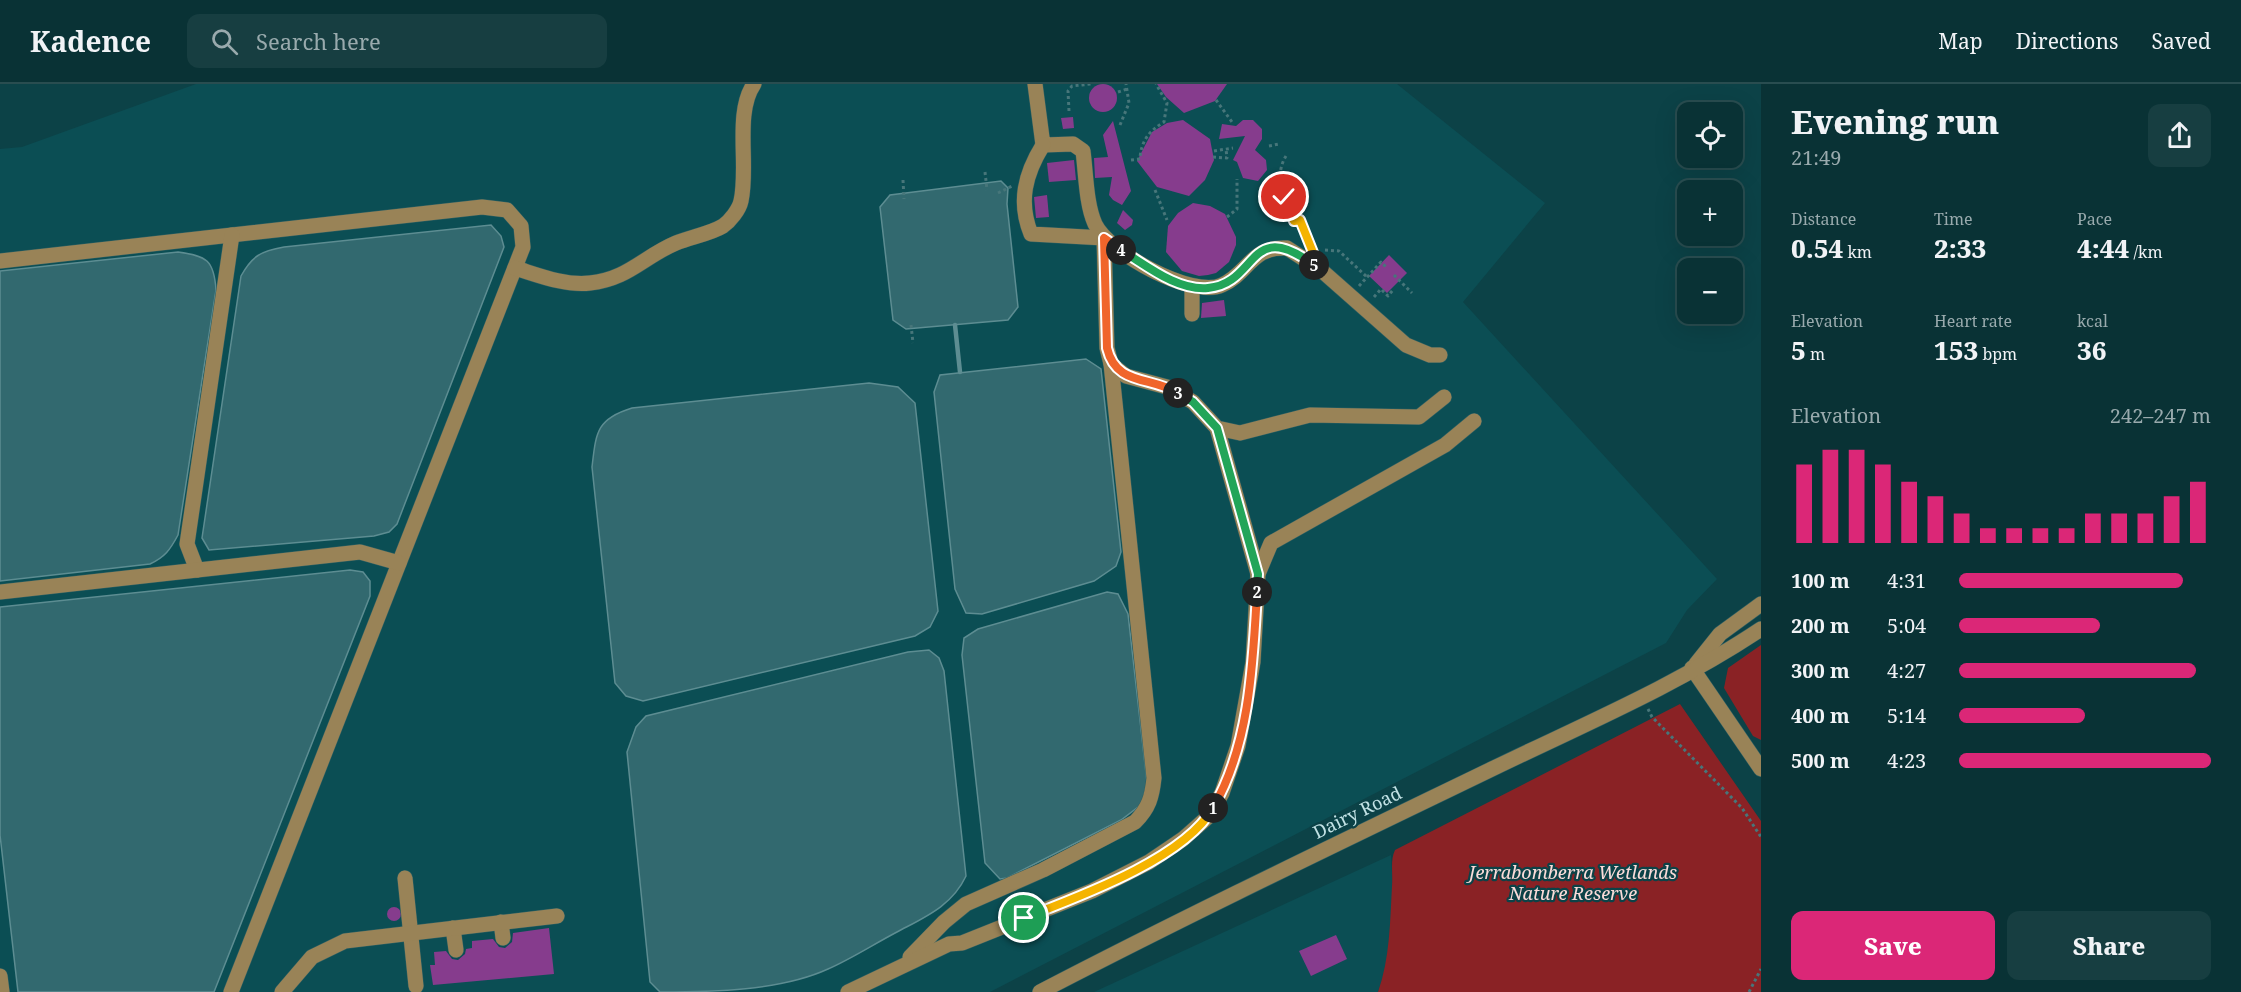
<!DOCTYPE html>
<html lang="en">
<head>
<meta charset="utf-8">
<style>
	:root { --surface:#093235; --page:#173e41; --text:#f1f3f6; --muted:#99aaad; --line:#294d50; --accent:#db2777 }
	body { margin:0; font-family:"Noto Serif",serif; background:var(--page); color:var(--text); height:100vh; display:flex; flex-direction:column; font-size:22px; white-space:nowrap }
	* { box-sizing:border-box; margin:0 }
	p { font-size:20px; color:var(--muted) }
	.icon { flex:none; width:33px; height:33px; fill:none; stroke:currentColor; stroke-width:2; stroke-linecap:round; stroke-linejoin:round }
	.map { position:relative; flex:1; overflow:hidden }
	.panel { display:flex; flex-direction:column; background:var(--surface); width:480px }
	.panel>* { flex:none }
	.tools { position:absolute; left:1677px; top:18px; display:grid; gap:12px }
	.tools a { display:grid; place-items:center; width:66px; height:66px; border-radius:12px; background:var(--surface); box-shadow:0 6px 24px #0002,0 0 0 2px var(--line); font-size:30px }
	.pin { position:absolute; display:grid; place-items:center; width:51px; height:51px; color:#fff; margin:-26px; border:3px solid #fff; border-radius:50%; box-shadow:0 2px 6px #0007 }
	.km { position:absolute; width:30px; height:30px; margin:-15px; border-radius:50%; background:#222; color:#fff; font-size:16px; line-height:30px; text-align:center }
	.round { display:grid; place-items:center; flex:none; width:63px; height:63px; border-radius:12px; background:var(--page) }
	.overview { display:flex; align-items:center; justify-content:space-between; height:102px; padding:0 30px }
	h1 { font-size:33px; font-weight:800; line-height:45px }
	.metrics { display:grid; grid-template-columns:repeat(3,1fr); gap:9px; height:102px; padding:6px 30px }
	.metrics div { display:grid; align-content:center }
	.metrics b { font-size:26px; font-weight:800 }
	.metrics small { font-size:16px; font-weight:400 }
	.metrics p { font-size:16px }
	.chart { height:168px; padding:12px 30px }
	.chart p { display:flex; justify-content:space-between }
	.chart svg { width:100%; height:108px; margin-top:6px; stroke:var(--accent); stroke-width:6 }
	.primary-button { display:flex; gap:12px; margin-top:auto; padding:12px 30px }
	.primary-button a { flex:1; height:69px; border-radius:12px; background:var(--accent); color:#fff; font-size:24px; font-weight:800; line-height:69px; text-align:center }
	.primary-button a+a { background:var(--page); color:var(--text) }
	ul { padding:0 30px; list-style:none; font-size:20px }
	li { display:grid; grid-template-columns:96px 72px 1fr; align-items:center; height:45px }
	li i { height:15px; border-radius:8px; background:var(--accent) }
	header { display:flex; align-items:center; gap:36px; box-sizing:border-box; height:84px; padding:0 30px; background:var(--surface); border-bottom:2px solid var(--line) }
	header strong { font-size:28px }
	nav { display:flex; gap:33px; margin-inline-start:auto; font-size:21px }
	.search { width:420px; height:54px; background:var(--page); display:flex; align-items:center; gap:15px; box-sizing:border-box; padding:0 21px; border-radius:12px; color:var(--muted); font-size:22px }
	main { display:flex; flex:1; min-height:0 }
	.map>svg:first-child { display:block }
	.built { fill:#0b4e54 }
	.green { fill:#8a2225 }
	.water { fill:#32696f; stroke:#5d8d92; stroke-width:1.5 }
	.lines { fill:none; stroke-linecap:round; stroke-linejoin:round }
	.stream { stroke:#5d8d92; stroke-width:4.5 }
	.building { fill:#863c8d }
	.minor-casing { stroke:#2d5f63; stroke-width:16 }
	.path { stroke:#47767a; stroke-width:3; stroke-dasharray:3 3; stroke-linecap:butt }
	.minor { stroke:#998357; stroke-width:15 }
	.split-1-casing { stroke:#fff; stroke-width:12 }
	.split-2-casing { stroke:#fff; stroke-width:12 }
	.split-3-casing { stroke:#fff; stroke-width:12 }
	.split-4-casing { stroke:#fff; stroke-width:12 }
	.split-5-casing { stroke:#fff; stroke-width:12 }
	.split-6-casing { stroke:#fff; stroke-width:12 }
	.split-1 { stroke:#f5b400; stroke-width:8 }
	.split-2 { stroke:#f0652b; stroke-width:8 }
	.split-3 { stroke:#22a559; stroke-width:8 }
	.split-4 { stroke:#f0652b; stroke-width:8 }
	.split-5 { stroke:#22a559; stroke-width:8 }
	.split-6 { stroke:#f5b400; stroke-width:8 }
	.labels { text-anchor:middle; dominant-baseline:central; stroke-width:4.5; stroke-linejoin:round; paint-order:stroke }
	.street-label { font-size:18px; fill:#c2e2e5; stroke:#0c4247 }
	.park-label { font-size:18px; font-style:italic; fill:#fbdcd9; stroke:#0c4247 }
</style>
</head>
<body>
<header>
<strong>Kadence</strong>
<div class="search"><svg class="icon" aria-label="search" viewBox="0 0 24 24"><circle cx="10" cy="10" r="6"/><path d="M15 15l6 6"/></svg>Search here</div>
<nav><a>Map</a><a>Directions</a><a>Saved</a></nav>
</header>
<main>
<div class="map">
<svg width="1761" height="908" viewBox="0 0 1761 908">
	<rect width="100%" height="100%" fill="#0c4247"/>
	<g class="built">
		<path d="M 196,0 L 1397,0 L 1545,119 L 1463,218 L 1717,495 L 1687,526 L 1666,559 L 990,908 L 0,908 L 0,65 L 22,63 Z"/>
		<path d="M 1391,771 L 1396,854 L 1378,908 L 1094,908 Z"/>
	</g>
	<g class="green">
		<path d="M 1761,561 L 1761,656 L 1753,652 L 1724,604 L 1728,584 Z"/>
		<path d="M 1680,620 L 1761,737 L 1761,908 L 1378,908 C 1390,874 1390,838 1392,802 C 1393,789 1390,776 1395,766 Z"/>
	</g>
	<g class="water">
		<path d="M 1001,97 L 1008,104 L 1007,120 L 1018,223 L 1008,236 L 906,245 L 893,236 L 880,123 L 890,111 Z"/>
		<path d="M 491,141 L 501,152 L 504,163 L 397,440 L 389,448 L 374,452 L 209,466 L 202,454 L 241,192 C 252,172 261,167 284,163 Z"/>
		<path d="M 178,168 C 207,172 214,176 216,206 L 178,451 C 170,466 165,473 150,480 L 0,497 L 0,187 Z"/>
		<path d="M 1086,275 L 1101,285 L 1121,468 L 1116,482 L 1094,497 L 982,530 L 966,529 L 955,505 L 934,308 L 940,291 Z"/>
		<path d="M 869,299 L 898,303 L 915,319 L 938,527 L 930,543 L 915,552 L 643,617 L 626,612 L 615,599 L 592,383 C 596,349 596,335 632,324 Z"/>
		<path d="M 350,486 L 363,488 L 370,497 L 370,512 L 214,908 L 18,908 L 0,751 L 0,523 Z"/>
		<path d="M 1107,508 L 1118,510 L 1128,530 L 1147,698 L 1142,720 L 1121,736 L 1007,794 L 1000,795 L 985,779 L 962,571 L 964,554 L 978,545 Z"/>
		<path d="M 929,566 L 939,574 L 944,587 L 966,792 C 952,822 925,833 897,848 C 874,860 851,875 828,885 C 780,907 712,908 660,908 L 650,898 L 627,668 L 636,643 L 646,632 L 908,568 Z"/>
	</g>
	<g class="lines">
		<path class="stream" d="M 955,241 L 960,288"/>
	</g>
	<g class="building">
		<circle cx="1103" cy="14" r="14"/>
		<path d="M 1157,0 L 1227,0 L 1215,17 L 1184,29 L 1166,13 Z"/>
		<path d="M 1073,33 L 1074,44 L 1063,45 L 1061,34 Z"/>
		<path d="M 1183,36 L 1210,55 L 1214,76 L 1205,96 L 1189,112 L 1157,103 L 1137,77 L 1152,48 L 1167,39 Z"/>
		<path d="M 1243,36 L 1253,36 L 1262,45 L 1262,55 L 1255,66 L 1266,76 L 1267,86 L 1258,97 L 1243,94 L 1237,78 L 1233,76 L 1245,52 L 1219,55 L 1222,40 L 1236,42 Z"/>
		<path d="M 1113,37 L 1131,107 L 1122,121 L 1113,116 L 1109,111 L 1112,93 L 1095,94 L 1094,74 L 1108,73 L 1103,51 Z"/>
		<path d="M 1074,76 L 1076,96 L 1049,98 L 1047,79 Z"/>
		<path d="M 1047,111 L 1049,133 L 1036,134 L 1034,113 Z"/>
		<path d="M 1193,119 L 1210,122 L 1225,130 L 1236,153 L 1236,161 L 1229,178 L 1216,189 L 1208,191 L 1199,192 L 1182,187 L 1166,168 L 1168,142 L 1178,129 Z"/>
		<path d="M 1123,126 L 1133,136 L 1132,141 L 1125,146 L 1117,139 Z"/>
		<path d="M 1389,171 L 1407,189 L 1387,209 L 1369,192 Z"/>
		<path d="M 1224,216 L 1226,232 L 1201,234 L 1202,219 Z"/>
		<circle cx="394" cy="830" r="7"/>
		<path d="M 549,844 L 554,890 L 433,901 L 430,881 L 435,881 L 434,868 L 446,867 L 452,875 L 458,876 L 465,870 L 466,865 L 472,864 L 472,857 L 493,855 L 499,863 L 505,864 L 512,858 L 513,849 Z"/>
		<path d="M 1336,851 L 1347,875 L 1311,892 L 1299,867 Z"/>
	</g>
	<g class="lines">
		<defs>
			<g id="minor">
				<path d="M 1035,0 L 1043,61 L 1073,60 L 1083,67 C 1086,90 1086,120 1095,140 C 1108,168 1192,215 1222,201 C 1249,189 1251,162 1287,164 L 1321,186 L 1406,261 L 1430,271 L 1440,271"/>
				<path d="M 1043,61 C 1025,90 1018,118 1031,150 L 1104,154"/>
				<path d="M 0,177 L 482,123 L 507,126 L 521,142 L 523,163 L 231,908"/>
				<path d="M 515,184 C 538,191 565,202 590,199 C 628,195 643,173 676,159 C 690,153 710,150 723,142 C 730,137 739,126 741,117 C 749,82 734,29 754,0"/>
				<path d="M 1192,230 L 1192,204"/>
				<path d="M 1111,280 L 1126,292 L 1167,303 L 1193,318 L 1217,344 L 1240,349 L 1310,331 L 1419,333 L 1444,313"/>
				<path d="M 1217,344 L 1258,490"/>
				<path d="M 197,486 L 187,460 L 232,151"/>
				<path d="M 0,508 L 360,468 L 399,479"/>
				<path d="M 1696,580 L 1720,550 L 1761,520"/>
				<path d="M 1692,584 L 1761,685"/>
				<path d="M 405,794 L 416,902"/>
				<path d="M 501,838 L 503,854"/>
				<path d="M 453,844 L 456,866"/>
				<path d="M 910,873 L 944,838 L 966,820 L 1043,786 L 1135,738 C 1149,724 1152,713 1154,694 L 1111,280 L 1107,264 L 1104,154"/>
				<path d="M 0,892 L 2,908"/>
				<path d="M 282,908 L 312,873 L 345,857 L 557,832"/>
				<path d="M 848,908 L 949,860 L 962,859 L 1092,807 L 1149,778 L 1183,755 L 1209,732 L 1222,709 L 1238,662 L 1253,578 L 1258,490 L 1271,459 L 1445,361 L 1474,337"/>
				<path d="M 1040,908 C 1190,830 1343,757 1496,683 C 1585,640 1679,600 1761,545"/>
			</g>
		</defs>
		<use href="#minor" class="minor-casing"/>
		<g class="path">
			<path d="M 1118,8 L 1127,5"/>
			<path d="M 1216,16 L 1232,38"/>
			<path d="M 1069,27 L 1068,7 L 1072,2 L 1091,0"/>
			<path d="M 1120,41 L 1129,19 L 1126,0"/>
			<path d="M 1269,62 L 1279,60"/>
			<path d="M 1214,67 L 1233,64"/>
			<path d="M 1286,72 C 1275,89 1279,122 1294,137 L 1300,136 L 1312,162"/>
			<path d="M 1213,73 L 1227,74 L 1226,65"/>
			<path d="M 1131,76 L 1140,75 C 1141,57 1149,47 1164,38 L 1167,19 L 1156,0"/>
			<path d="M 985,88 L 987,106"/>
			<path d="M 903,96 L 904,115"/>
			<path d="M 1155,106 L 1167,136"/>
			<path d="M 998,109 L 1012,102"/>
			<path d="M 1227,133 L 1237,125 L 1237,95"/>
			<path d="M 1325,166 L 1339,167 L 1367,193"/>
			<path d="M 1394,191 L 1412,209"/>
			<path d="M 1359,202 L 1381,178 L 1387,184"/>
			<path d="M 1374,213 L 1381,205 L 1388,212 L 1393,206"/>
			<path d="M 911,241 L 913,259"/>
			<path d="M 1648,625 L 1652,633 L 1742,724 L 1761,753"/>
			<path d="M 1749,908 L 1761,885"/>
		</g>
		<use href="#minor" class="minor"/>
	</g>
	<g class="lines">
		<defs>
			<path id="split-1" d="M 1024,834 C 1078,813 1184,775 1213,724"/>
			<path id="split-2" d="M 1213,724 C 1250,660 1253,579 1257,508"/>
			<path id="split-3" d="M 1178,309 L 1193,318 L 1217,344 L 1258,490 L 1257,508"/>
			<path id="split-4" d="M 1121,166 L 1104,154 L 1107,264 C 1116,302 1150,292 1178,309"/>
			<path id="split-5" d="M 1121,166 C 1146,181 1177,207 1208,204 C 1258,200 1248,132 1314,181"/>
			<path id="split-6" d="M 1284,113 L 1294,137 L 1300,136 L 1320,186 L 1314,181"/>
		</defs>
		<use href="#split-1" class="split-1-casing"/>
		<use href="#split-2" class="split-2-casing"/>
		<use href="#split-3" class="split-3-casing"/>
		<use href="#split-4" class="split-4-casing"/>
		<use href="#split-5" class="split-5-casing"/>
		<use href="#split-6" class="split-6-casing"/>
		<use href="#split-1" class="split-1"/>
		<use href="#split-2" class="split-2"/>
		<use href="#split-3" class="split-3"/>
		<use href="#split-4" class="split-4"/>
		<use href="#split-5" class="split-5"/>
		<use href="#split-6" class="split-6"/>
	</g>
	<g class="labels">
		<g class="street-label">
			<text transform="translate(1357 728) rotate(-26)">Dairy Road</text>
		</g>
		<g class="park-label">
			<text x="1573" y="788">Jerrabomberra Wetlands<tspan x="1573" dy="21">Nature Reserve</tspan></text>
		</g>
	</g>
</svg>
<div class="tools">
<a><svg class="icon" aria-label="locate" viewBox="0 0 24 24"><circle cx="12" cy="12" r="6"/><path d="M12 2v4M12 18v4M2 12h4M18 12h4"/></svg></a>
<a>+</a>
<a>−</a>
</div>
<div class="pin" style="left:1024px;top:834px;background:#1e9e55"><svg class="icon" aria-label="arrive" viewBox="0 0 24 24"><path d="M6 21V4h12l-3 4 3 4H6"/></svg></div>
<div class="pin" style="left:1284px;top:113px;background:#d93025"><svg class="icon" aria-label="check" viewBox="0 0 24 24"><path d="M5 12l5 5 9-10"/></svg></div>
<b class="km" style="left:1213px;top:724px">1</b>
<b class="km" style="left:1257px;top:508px">2</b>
<b class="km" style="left:1178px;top:309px">3</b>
<b class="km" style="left:1121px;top:166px">4</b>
<b class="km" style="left:1314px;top:181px">5</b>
</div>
<section class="panel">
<div class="overview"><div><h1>Evening run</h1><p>21:49</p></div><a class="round"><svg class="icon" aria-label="share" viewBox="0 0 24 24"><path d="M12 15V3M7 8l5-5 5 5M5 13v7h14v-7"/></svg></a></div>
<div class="metrics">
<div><p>Distance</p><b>0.54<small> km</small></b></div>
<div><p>Time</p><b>2:33</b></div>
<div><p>Pace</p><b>4:44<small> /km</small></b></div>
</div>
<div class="metrics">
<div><p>Elevation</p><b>5<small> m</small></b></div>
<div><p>Heart rate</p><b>153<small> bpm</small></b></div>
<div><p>kcal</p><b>36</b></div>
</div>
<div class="chart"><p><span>Elevation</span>242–247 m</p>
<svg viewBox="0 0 160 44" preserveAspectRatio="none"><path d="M5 44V12M15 44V6M25 44V6M35 44V12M45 44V19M55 44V25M65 44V32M75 44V38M85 44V38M95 44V38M105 44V38M115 44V32M125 44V32M135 44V32M145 44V25M155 44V19"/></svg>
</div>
<ul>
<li><b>100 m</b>4:31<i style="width:89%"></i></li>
<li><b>200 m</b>5:04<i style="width:56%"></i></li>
<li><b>300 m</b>4:27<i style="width:94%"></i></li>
<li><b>400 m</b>5:14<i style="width:50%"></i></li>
<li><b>500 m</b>4:23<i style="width:100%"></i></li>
</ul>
<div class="primary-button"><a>Save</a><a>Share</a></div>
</section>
</main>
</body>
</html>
